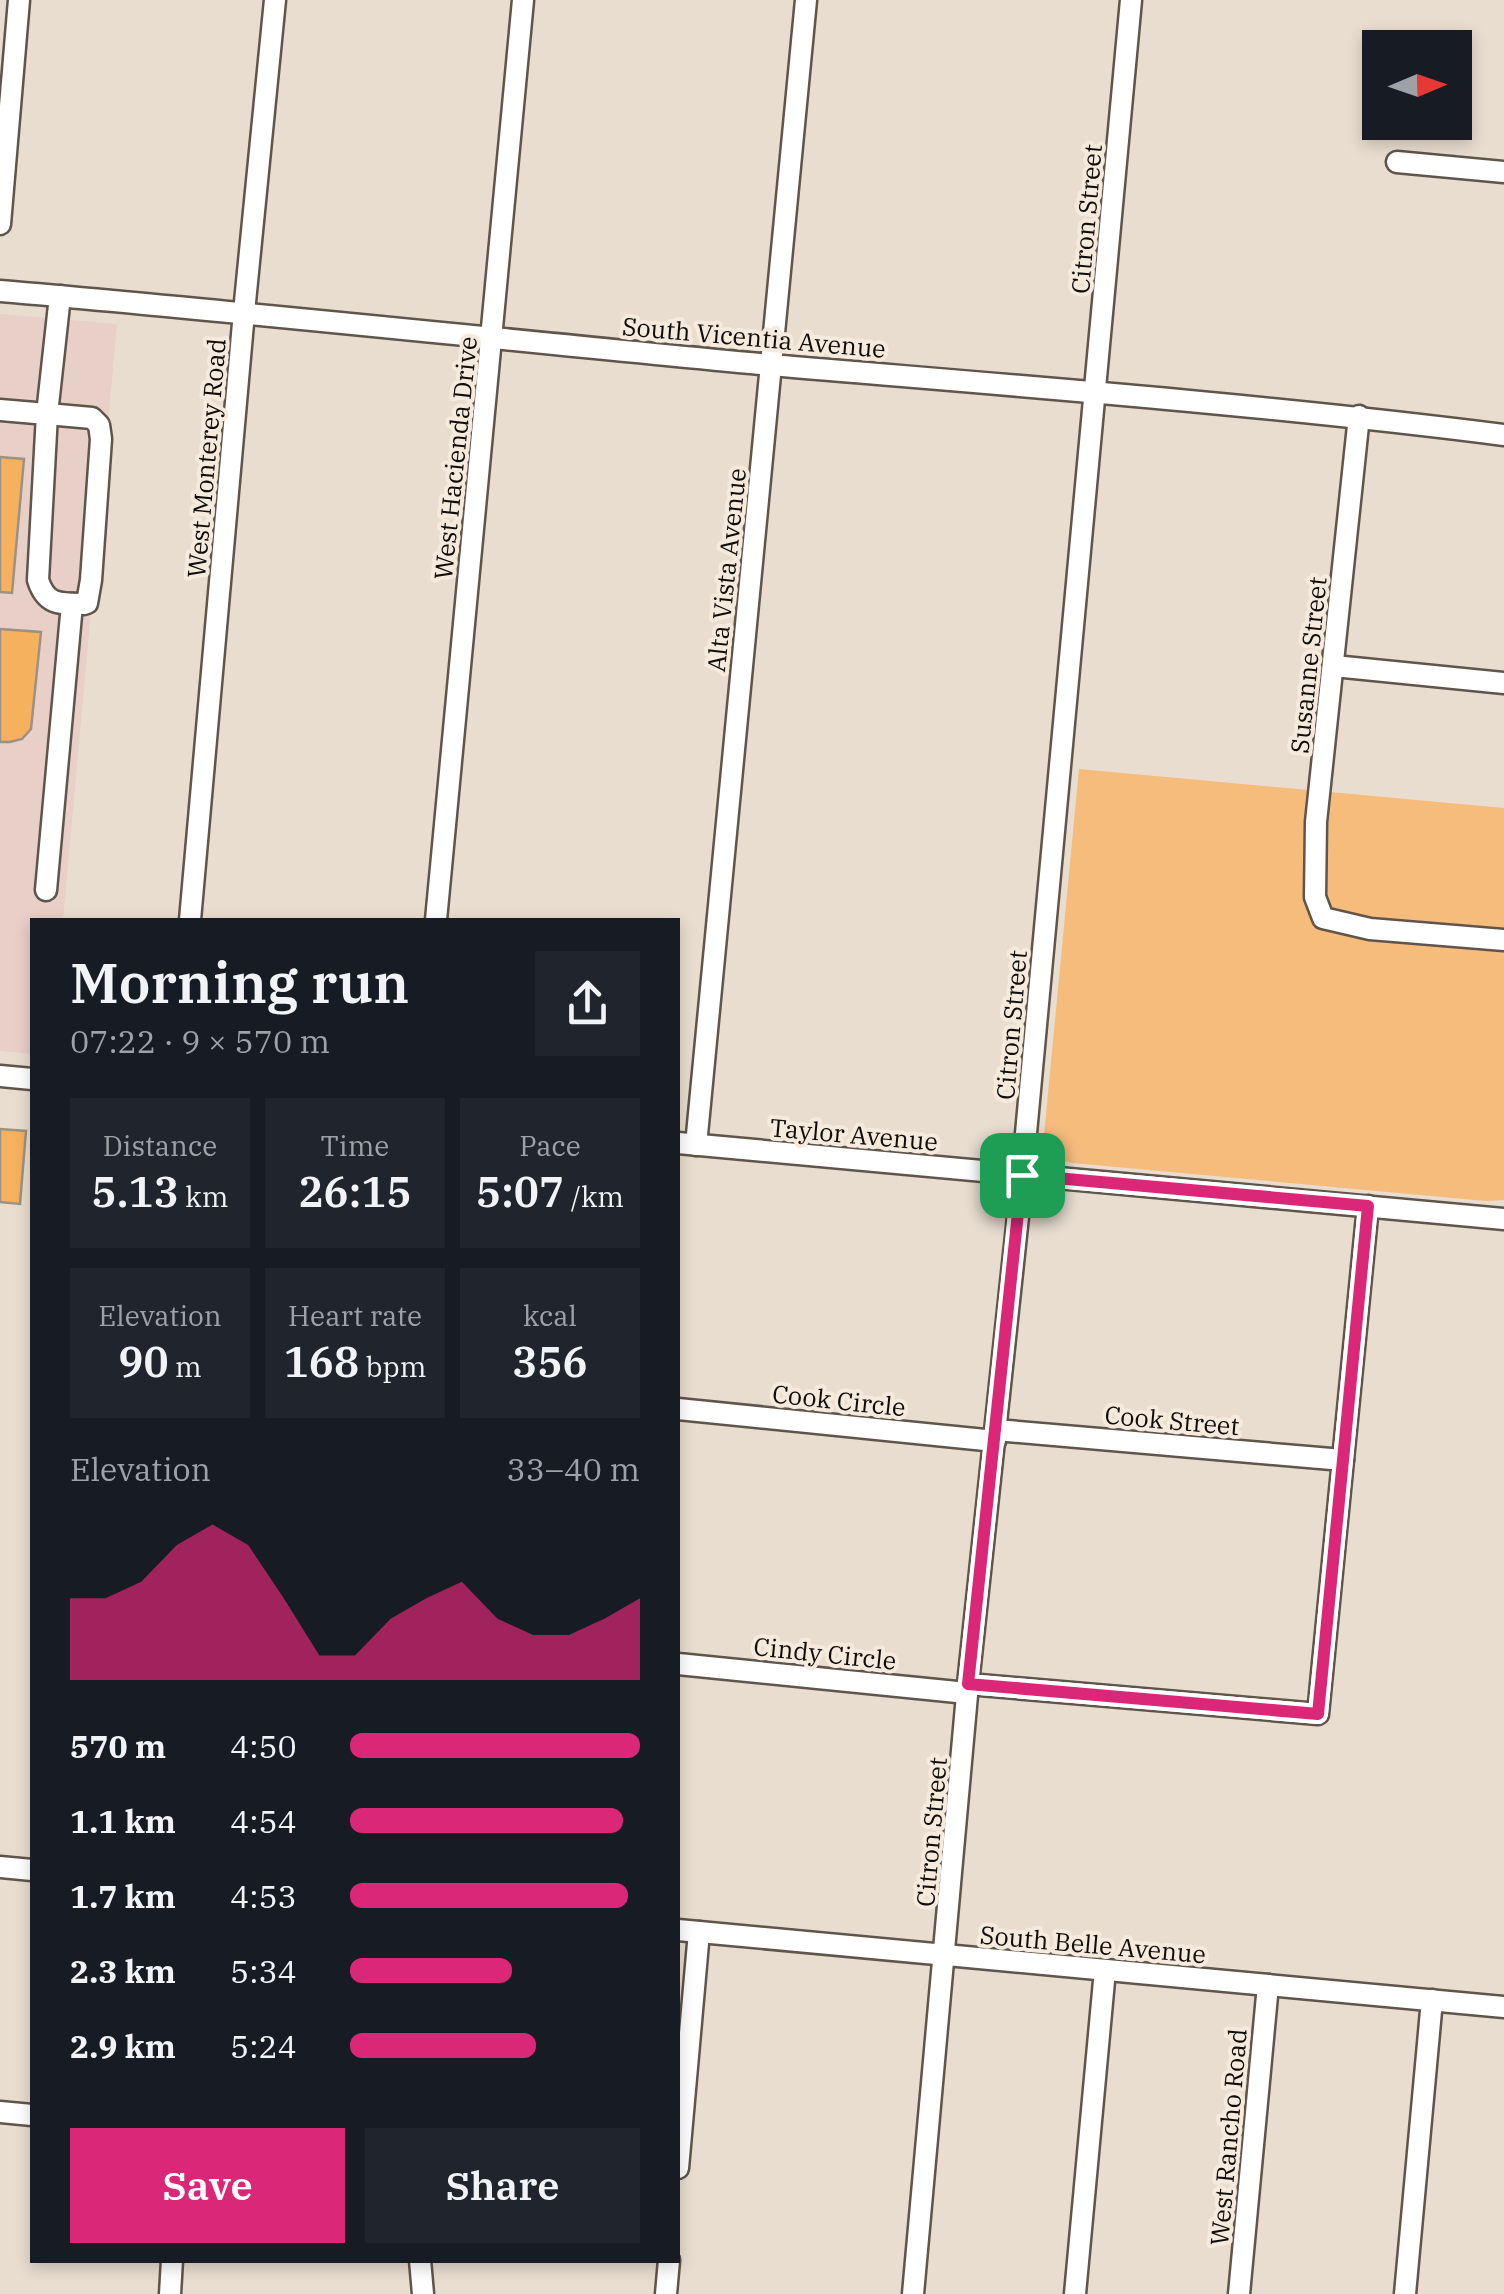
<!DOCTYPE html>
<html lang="en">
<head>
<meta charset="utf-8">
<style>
	:root { --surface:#171b24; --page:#20242c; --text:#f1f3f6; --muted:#9ea1a6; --accent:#db2777 }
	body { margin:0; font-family:"IBM Plex Serif",serif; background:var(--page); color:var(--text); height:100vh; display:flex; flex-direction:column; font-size:38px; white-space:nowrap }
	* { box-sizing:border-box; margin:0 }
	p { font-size:32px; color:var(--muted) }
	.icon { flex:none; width:55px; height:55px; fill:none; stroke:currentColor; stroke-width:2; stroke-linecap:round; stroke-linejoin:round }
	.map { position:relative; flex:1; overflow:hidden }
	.panel { position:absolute; left:30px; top:918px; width:650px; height:1345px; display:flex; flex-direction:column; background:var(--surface); border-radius:0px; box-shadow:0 5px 15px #0003 }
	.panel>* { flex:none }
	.needle { width:65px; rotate:88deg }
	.fabs { position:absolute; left:1362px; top:30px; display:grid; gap:20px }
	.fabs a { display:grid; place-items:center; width:110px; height:110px; border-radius:0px; background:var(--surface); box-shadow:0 5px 15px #0003; font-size:50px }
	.pin { position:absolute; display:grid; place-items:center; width:85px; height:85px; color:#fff; margin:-42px; border-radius:20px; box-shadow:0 5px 15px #0006 }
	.round { display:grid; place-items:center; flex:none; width:105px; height:105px; border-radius:0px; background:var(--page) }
	.head { display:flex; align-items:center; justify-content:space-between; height:170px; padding:0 40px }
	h1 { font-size:55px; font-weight:600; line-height:75px }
	.figures { display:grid; grid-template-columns:repeat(3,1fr); gap:15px; height:170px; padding:10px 40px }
	.figures div { display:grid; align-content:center; border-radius:0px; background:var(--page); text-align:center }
	.figures b { font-size:42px; font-weight:600 }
	.figures small { font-size:28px; font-weight:400 }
	.figures p { font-size:28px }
	.chart { height:280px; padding:20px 40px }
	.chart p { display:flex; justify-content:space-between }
	.chart svg { width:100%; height:180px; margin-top:10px; fill:var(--accent); opacity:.7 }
	.action { display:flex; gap:20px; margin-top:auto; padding:20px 40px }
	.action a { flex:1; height:115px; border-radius:0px; background:var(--accent); color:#fff; font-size:40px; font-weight:600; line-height:115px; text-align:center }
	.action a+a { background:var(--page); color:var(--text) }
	ul { padding:0 40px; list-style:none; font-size:32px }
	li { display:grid; grid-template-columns:160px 120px 1fr; align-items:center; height:75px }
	li i { height:25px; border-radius:12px; background:var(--accent) }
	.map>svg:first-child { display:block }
	.industrial { fill:#e8cfc8 }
	.green { fill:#f5bc7c }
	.building { fill:#f6b15e; stroke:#9c9185; stroke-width:2.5 }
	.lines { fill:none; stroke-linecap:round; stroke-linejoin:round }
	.minor-casing { stroke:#5f554a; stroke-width:25 }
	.minor { stroke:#fff; stroke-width:20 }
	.route-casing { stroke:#fff; stroke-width:20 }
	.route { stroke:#db2777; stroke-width:12 }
	.labels { text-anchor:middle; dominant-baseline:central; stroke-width:8; stroke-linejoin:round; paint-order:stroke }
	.street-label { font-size:25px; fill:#100c08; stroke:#f6eadd }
</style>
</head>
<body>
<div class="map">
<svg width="1504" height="2294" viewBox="0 0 1504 2294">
	<rect width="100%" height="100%" fill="#e9ddd0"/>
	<path class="industrial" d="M 0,314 L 117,324 L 63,920 L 32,920 L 32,1054 L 0,1051 Z"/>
	<path class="green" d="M 1079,769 L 1504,808 L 1504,1200 L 1486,1201 L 1072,1163 L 1052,1157 L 1043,1146 Z"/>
	<g class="building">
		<path d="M 0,457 L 24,459 L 12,593 L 0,592 Z"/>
		<path d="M 0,629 L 41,632 L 31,729 L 22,739 L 10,742 L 0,742 Z"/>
		<path d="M 0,1129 L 26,1131 L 20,1204 L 0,1202 Z"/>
	</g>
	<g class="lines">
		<defs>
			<g id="minor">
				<path d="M 1397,162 L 1504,172"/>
				<path d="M 0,224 L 19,0"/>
				<path d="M 0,291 C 257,313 514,341 771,365 C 1016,386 1260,404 1504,435"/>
				<path d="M 0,410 L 47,414 L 60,296"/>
				<path d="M 47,414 L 92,418 L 99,425 L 101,439 L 91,580 L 87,603 L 84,604 C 59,604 46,605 38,580 Z"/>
				<path d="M 1359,416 L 1316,822 L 1315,897 L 1323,918 L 1370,929 L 1504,940"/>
				<path d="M 1334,666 L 1504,683"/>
				<path d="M 46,890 L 72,604"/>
				<path d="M 190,920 L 244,312 L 275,0"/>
				<path d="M 436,920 L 523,0"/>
				<path d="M 0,1076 L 32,1079"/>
				<path d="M 678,1143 L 1504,1219"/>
				<path d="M 696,1145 L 806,0"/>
				<path d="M 678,1409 L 995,1441"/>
				<path d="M 996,1430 L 1343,1460"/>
				<path d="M 678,1664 L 967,1693"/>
				<path d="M 968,1684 L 1318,1714 L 1368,1206"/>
				<path d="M 0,1867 L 32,1870"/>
				<path d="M 678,1930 L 1504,2007"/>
				<path d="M 0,2112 L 32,2115"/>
				<path d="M 678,2168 L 699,1932"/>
				<path d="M 420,2260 L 423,2294"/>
				<path d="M 170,2294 L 172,2260"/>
				<path d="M 666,2294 L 669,2260"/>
				<path d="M 913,2294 L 968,1684 L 1020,1198 L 1131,0"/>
				<path d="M 1075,2294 L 1105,1970"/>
				<path d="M 1239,2294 L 1268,1985"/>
				<path d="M 1405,2294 L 1432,2000"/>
			</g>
		</defs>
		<use href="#minor" class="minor-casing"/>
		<use href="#minor" class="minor"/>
	</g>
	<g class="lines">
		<defs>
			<path id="route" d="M 1022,1175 L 1368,1206 L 1318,1714 L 968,1684 Z"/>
		</defs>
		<use href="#route" class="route-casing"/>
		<use href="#route" class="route"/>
	</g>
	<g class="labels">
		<g class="street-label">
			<text transform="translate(1086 219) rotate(-85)">Citron Street</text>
			<text transform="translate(754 337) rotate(5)">South Vicentia Avenue</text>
			<text transform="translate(206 458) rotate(-85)">West Monterey Road</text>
			<text transform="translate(455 458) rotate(-84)">West Hacienda Drive</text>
			<text transform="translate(726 570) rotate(-84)">Alta Vista Avenue</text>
			<text transform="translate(1308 665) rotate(-84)">Susanne Street</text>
			<text transform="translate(1011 1025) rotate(-85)">Citron Street</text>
			<text transform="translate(854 1134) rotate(5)">Taylor Avenue</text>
			<text transform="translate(839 1400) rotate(6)">Cook Circle</text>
			<text transform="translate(1172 1420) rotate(5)">Cook Street</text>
			<text transform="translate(825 1653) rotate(6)">Cindy Circle</text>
			<text transform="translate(931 1832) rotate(-85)">Citron Street</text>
			<text transform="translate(1093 1944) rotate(5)">South Belle Avenue</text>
			<text transform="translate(1228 2137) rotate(-85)">West Rancho Road</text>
		</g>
	</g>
</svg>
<div class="fabs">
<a><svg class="needle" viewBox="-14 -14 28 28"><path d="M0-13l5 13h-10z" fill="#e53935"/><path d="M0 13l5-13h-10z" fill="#9ea1a6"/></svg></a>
</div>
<div class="pin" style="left:1022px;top:1175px;background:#1e9e55"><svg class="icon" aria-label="arrive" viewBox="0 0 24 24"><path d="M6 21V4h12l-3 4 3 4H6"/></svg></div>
<section class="panel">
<div class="head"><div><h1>Morning run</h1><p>07:22 · 9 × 570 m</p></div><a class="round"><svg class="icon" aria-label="share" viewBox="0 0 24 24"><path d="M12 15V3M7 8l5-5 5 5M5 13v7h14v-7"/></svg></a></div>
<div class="figures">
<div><p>Distance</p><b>5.13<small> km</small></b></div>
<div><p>Time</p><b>26:15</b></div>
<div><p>Pace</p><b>5:07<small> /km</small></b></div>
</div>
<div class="figures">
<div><p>Elevation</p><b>90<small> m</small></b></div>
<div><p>Heart rate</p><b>168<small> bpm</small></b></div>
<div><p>kcal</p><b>356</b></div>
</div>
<div class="chart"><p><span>Elevation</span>33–40 m</p>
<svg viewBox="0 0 160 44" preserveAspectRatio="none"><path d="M0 44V24L10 24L20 20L30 11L40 6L50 11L60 24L70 38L80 38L90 29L100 24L110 20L120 29L130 33L140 33L150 29L160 24V44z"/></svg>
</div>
<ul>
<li><b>570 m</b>4:50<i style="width:100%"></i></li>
<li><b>1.1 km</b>4:54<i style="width:94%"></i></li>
<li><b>1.7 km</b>4:53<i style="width:96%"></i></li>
<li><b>2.3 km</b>5:34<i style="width:56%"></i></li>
<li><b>2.9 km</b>5:24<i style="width:64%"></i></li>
</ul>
<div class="action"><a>Save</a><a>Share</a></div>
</section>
</div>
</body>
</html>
